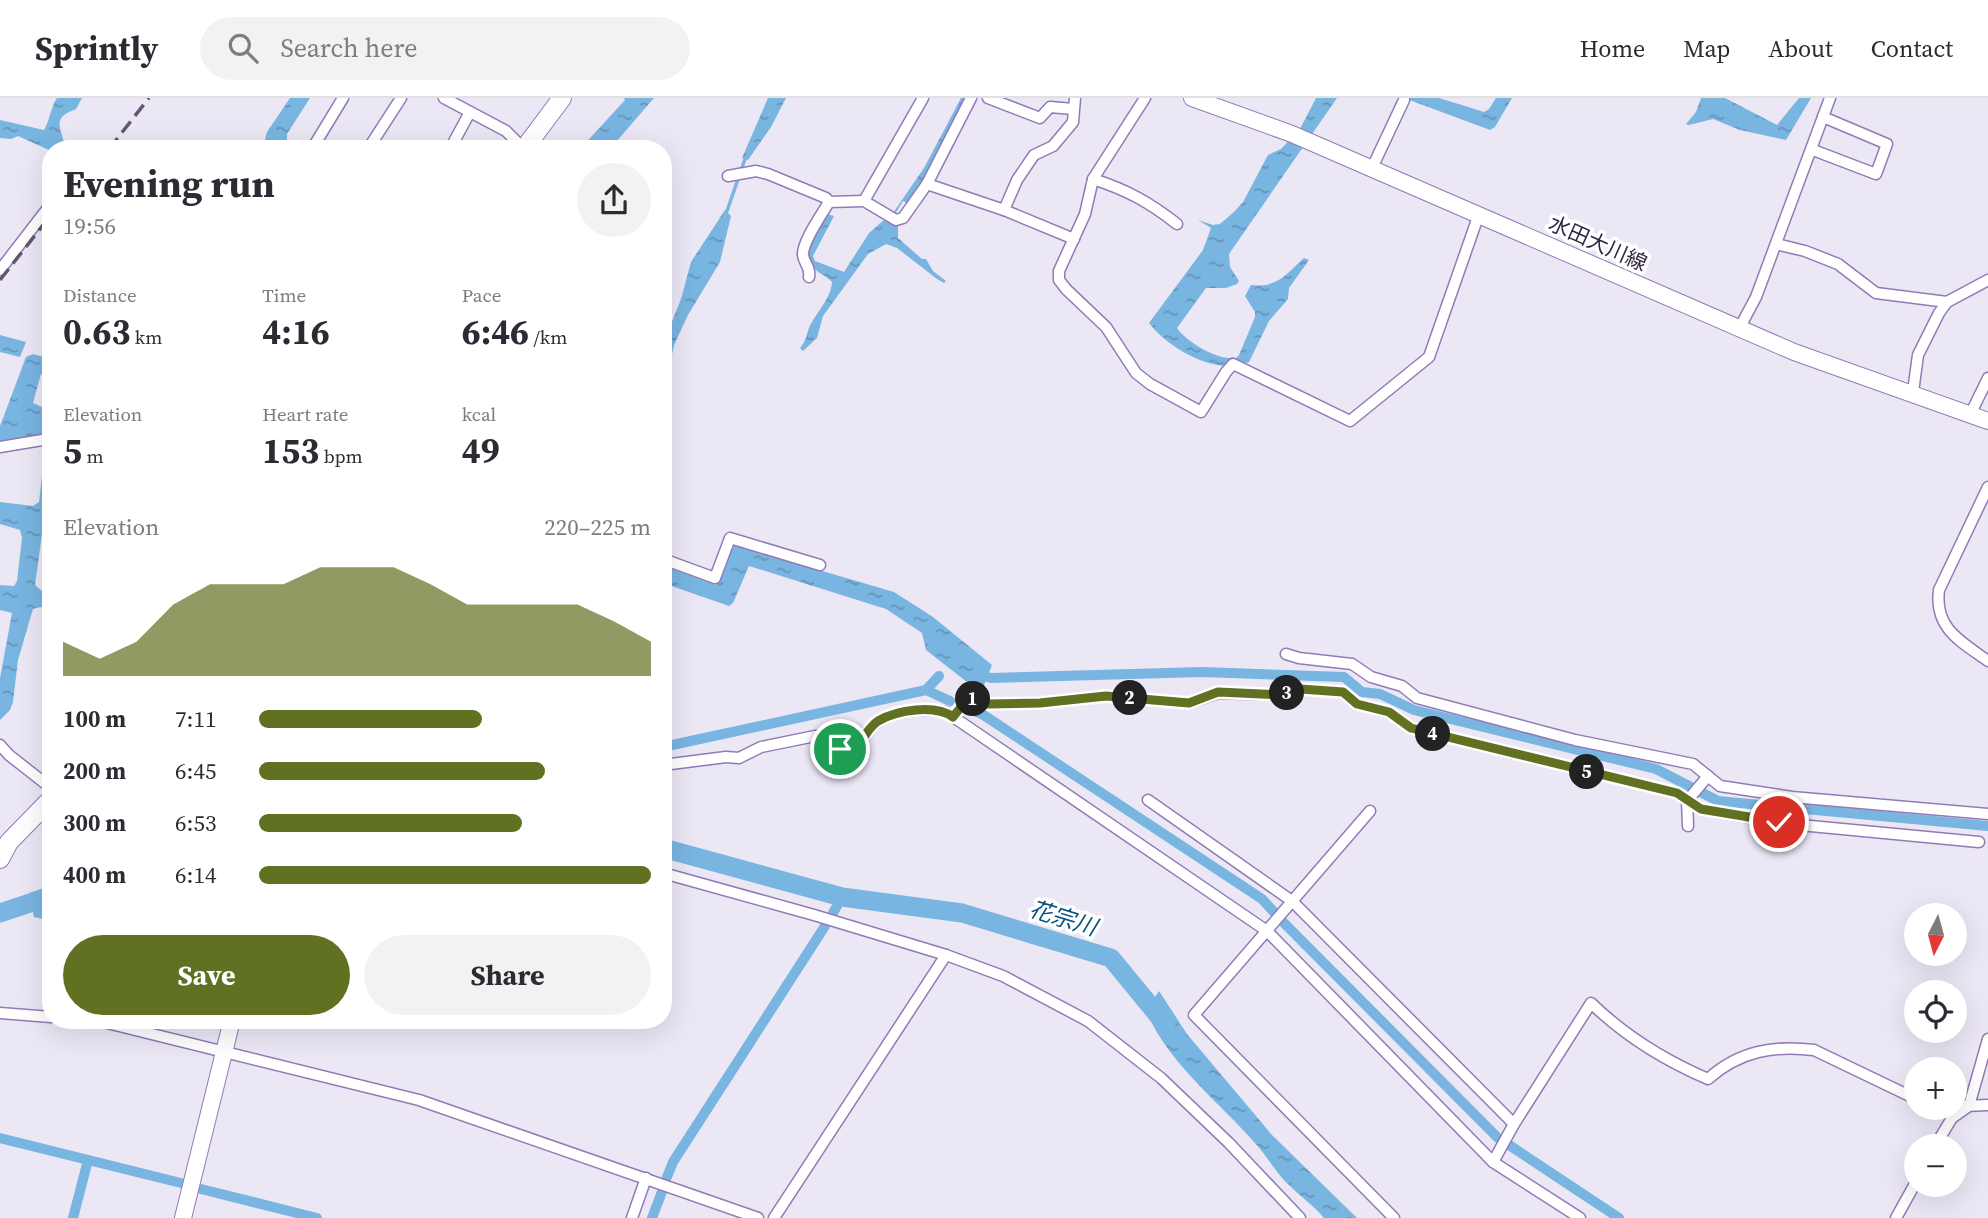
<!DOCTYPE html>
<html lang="en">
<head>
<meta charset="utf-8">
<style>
	:root { --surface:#fff; --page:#f2f2f3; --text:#2b2b33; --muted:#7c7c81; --line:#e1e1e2; --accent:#607221 }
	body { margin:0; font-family:"Source Serif 4","Noto Sans JP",serif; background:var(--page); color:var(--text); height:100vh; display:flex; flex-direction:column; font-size:26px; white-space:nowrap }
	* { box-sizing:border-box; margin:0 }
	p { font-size:23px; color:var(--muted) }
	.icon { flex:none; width:38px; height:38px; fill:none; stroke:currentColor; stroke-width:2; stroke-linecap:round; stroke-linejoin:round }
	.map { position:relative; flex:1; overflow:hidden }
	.panel { position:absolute; left:42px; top:42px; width:630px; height:889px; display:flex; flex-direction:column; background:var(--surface); border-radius:28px; box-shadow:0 7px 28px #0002 }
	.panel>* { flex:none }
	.needle { width:46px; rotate:186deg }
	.fabs { position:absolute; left:1904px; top:805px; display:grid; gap:14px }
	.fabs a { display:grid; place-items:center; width:63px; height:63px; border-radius:50%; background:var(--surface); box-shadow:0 7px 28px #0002; font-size:35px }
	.pin { position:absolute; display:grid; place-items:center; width:60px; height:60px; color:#fff; margin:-30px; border:4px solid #fff; border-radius:50%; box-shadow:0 2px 7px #0007 }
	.km { position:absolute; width:35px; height:35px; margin:-18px; border-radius:50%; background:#222; color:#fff; font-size:19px; line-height:35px; text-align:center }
	.round { display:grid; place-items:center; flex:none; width:74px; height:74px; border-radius:37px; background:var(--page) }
	.headline { display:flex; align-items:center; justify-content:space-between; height:119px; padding:0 21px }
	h1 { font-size:38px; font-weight:700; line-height:52px }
	.figures { display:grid; grid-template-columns:repeat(3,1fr); gap:10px; height:119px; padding:7px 21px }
	.figures div { display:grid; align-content:center }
	.figures b { font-size:35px; font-weight:700 }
	.figures small { font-size:19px; font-weight:400 }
	.figures p { font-size:19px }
	.chart { height:196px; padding:14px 21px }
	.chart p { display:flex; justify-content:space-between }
	.chart svg { width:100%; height:126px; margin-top:7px; fill:var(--accent); opacity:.7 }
	.button { display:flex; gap:14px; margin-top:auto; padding:14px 21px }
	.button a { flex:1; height:80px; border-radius:42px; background:var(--accent); color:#fff; font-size:28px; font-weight:700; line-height:80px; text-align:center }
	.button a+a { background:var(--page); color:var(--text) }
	ul { padding:0 21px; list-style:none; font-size:23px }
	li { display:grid; grid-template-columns:112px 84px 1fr; align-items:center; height:52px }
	li i { height:18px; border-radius:9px; background:var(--accent) }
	header { display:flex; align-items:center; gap:42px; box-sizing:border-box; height:98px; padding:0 35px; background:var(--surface); border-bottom:2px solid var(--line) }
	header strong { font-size:33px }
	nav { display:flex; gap:38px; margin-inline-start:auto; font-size:24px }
	.search { width:490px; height:63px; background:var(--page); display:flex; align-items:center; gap:18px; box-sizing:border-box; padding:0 24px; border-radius:38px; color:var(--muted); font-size:26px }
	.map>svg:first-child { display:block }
	.water { fill:url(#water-ripples) }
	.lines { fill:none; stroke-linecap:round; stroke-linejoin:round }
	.stream { stroke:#79b5e1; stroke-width:3.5 }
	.canal { stroke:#79b5e1; stroke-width:10 }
	.river { stroke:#79b5e1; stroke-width:19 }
	.street-casing { stroke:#927ab7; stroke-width:13 }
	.secondary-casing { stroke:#927ab7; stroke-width:18 }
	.primary-casing { stroke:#927ab7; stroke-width:20 }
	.street { stroke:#fff; stroke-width:10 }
	.secondary { stroke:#fff; stroke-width:16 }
	.primary { stroke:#fff; stroke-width:18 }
	.rail { stroke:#61586e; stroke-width:3.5; stroke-dasharray:14 7; stroke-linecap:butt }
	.route-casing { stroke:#fff; stroke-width:14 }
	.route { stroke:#607221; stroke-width:9 }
	.labels { text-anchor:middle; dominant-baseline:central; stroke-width:7; stroke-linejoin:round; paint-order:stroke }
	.street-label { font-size:21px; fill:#312740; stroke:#fff }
	.water-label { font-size:23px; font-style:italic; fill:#09537d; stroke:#fff }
</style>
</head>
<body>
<header>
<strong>Sprintly</strong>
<div class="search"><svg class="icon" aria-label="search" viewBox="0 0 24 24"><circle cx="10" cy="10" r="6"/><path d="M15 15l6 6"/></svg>Search here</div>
<nav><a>Home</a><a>Map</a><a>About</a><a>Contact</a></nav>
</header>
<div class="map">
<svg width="1988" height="1120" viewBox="0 0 1988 1120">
	<defs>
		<pattern id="water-ripples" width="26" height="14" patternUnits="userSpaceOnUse" patternTransform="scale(1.75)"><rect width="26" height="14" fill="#79b5e1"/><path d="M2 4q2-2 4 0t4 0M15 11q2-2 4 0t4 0" fill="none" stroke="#6493b8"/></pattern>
	</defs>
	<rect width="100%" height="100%" fill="#ece7f5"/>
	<g class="water">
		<path d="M 57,0 L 82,0 L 76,11 C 48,21 64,32 65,51 L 51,51 L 51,53 L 18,38 L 11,41 L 0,40 L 0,22 L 44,32 C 50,22 50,11 57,0 Z"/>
		<path d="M 290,0 L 310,0 L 287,36 L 287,42 L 298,51 L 272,51 L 265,41 L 267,34 Z"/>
		<path d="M 624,0 L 654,0 L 610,51 L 580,51 L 625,2 Z"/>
		<path d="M 768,0 L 786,0 L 771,29 L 748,62 L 742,60 Z"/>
		<path d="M 961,0 L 966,0 L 925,80 L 907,105 L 903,103 L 895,116 L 893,115 L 924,70 Z"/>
		<path d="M 1316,0 L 1337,0 L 1229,156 L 1230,169 L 1239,183 L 1237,186 L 1226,190 L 1206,190 L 1177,230 C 1186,244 1219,263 1236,260 L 1239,257 L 1255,219 L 1255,214 L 1245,198 L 1251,187 C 1278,190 1286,176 1304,160 L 1309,162 L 1289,190 L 1288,201 L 1269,223 L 1249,264 C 1217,279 1168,250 1149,225 L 1203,152 L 1211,130 L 1198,122 L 1213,127 L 1220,126 L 1235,113 L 1243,104 L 1268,57 L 1281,51 L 1300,31 Z"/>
		<path d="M 1404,0 L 1439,0 L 1484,14 L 1489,11 L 1496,0 L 1512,0 L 1495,29 L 1490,32 Z"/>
		<path d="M 1701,0 L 1725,0 L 1777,27 L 1799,0 L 1811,0 L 1786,42 L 1740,32 L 1713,21 L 1689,27 L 1686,26 L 1696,14 Z"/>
		<path d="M 725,112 L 731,118 L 720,164 L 688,217 L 674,247 L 669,270 L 663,279 L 663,246 L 681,201 L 691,164 Z"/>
		<path d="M 827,116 L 834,118 L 813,158 L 815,163 L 844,174 L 869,135 L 885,121 L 898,126 L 898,140 L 922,161 L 926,161 L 933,173 L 946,183 L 944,185 L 937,181 L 897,150 L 886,146 L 868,156 L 823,218 L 817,240 L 803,253 L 800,250 C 806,243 806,238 809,230 C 816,214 831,201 832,184 C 827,178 819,176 814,170 C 798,153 818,132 827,116 Z"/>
		<path d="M 0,237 L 26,244 L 20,259 L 0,254 Z"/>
		<path d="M 33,256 L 51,261 L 51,278 L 41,276 L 33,305 L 51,313 L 51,325 L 41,337 L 0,344 L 0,328 L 26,259 Z"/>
		<path d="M 45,350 L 51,351 L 51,417 L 43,429 L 35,487 L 42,493 L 51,497 L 51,512 L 40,509 L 33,511 L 18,562 L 13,604 L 10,612 L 0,622 L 0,580 L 12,515 L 0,512 L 0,487 L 14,488 L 17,483 L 22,440 L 20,432 L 0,426 L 0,404 L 33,408 L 39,404 Z"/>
		<path d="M 734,447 L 894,494 L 933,519 L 992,567 L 981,595 L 926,552 L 922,535 L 886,511 L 749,468 L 733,505 L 729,508 L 663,485 L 663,468 L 717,487 Z"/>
		<path d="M 51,788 L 51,823 L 34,819 L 29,795 Z"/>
		<path d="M 1159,893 L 1187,936 L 1272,1037 L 1357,1120 L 1324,1120 C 1313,1107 1301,1099 1289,1087 C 1276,1075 1267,1058 1255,1045 C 1220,1005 1165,962 1146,912 Z"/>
	</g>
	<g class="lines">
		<g class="stream">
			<path d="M 727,113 L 745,61"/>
			<path d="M 663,498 L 667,486"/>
		</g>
		<g class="canal">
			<path d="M 976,576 L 991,580 L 1202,574 L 1344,579 L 1362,594 L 1380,596 L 1414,612 L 1656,671 L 1718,703 L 1988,728"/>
			<path d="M 926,592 L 950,603"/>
			<path d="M 972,612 L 982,616 L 1262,801 L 1274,814"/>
			<path d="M 663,649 L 926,592 L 939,578"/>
			<path d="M 833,815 L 842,799"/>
			<path d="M 1282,823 L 1498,1040"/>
			<path d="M 0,1040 L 181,1085"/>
			<path d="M 1509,1047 L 1619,1120"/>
			<path d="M 667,1079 L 673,1064 L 825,828"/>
			<path d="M 201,1091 L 317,1120"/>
			<path d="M 73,1120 L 88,1062"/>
			<path d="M 652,1120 L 663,1091"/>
		</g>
		<g class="river">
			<path d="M 663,750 L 842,799 L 962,815 L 1111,860 L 1166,927"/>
			<path d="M 0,815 L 51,798"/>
		</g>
		<defs>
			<g id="street">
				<path d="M 444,0 L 506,33 L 524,51"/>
				<path d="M 923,0 L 864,103 L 896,122 L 903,120 L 927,86 L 1004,112 L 1074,141"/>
				<path d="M 988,0 L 1040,20 L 1050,9 L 1073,11"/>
				<path d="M 1145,0 L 1093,81 L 1085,116 L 1059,173 L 1059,182 L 1066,191 L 1106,229 L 1136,275 L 1150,286 L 1201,314 L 1226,274 L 1233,266 L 1350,323 L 1429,259 L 1479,116"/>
				<path d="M 312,51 L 343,0"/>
				<path d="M 368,51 L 401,0"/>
				<path d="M 450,51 L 470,14"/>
				<path d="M 1813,52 L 1876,76 L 1887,46 L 1823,19"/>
				<path d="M 1372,70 L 1404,2"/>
				<path d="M 728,78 L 756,73 L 768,76 L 826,100 L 829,104 L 864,103"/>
				<path d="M 1093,81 C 1127,92 1149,104 1177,126"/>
				<path d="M 927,86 L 971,0"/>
				<path d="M 1004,112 L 1017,82 L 1034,57 L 1053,48 L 1073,24 L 1075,0"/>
				<path d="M 1776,146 L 1805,153 L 1838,166 L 1876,195 L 1947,204"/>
				<path d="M 0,172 L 51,106"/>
				<path d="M 809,179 C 811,169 804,166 803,157 C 802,144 822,116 829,104"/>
				<path d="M 1739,231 L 1756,199 L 1830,0"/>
				<path d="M 1913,294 L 1918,257 L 1939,215 L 1947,204 L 1988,182"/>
				<path d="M 1970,317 L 1988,280"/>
				<path d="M 0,349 L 42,342 L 51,337"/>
				<path d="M 1988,389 L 1939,492 C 1934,530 1960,543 1988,563"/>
				<path d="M 663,461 L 715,480 L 730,440 L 820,467"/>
				<path d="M 1286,556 L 1299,560 L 1352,566 L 1371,579 L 1402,588 L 1417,600 L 1575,642 L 1693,666 L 1720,688 L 1792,699 L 1988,716"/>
				<path d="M 953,619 L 969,599 L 988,606 L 1039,605 L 1106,598 L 1189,605 L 1218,595 L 1281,597 L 1300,591 L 1343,594 L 1357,606 L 1389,614 L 1411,630 L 1677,695 L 1701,711 L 1779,725 L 1979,744"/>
				<path d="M 0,647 L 9,657 L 51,690"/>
				<path d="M 663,667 L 726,659 L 739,660 L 761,649 L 815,638 C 827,639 837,654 849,652 C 862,649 866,633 876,625 C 893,612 926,610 946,614 L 1267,833 L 1493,1064 L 1580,1120"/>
				<path d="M 1148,702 L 1292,803 L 1514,1026"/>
				<path d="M 1370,713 L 1194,917 L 1394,1120"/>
				<path d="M 1688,728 L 1687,703 L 1708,678"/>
				<path d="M 663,775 L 814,817 L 946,857 L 1003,878 L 1088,923 L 1161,980 L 1229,1045 L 1300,1120"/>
				<path d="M 0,915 L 51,919"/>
				<path d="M 95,922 L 419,1002 L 758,1120"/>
				<path d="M 1964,1008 L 1988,1007"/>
				<path d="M 1939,1010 L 1951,1010"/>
				<path d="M 1935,1048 L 1952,1020 L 1969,1008 L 1988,941"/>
				<path d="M 1493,1064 L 1514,1026 L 1591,905 C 1624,937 1666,963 1708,981 C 1739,953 1774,947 1814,952 L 1916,1001"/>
				<path d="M 632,1120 L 646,1080"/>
				<path d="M 774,1120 L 946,857"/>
				<path d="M 1896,1120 L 1916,1084"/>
			</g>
			<g id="secondary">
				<path d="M 1192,0 L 1292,36 L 1794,254 L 1988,323"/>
				<path d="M 183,1120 L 232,922"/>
			</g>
			<g id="primary">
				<path d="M 524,51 L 562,0"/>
				<path d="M 0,761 L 9,744 L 51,701"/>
			</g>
		</defs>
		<use href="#street" class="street-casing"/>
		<use href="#secondary" class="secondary-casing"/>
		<use href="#primary" class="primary-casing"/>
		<use href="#street" class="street"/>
		<use href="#secondary" class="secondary"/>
		<use href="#primary" class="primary"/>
		<g class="rail">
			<path d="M 109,51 L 149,0"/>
			<path d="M 0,182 L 51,117"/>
		</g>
	</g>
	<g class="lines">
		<defs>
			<path id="route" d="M 840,651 C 862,654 863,633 878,623 C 897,612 935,606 953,619 L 969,599 L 988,606 L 1040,605 L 1106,598 L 1189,605 L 1218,594 L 1281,597 L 1300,591 L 1343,594 L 1357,606 L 1389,614 L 1411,630 L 1677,695 L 1701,711 L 1779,724"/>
		</defs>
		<use href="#route" class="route-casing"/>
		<use href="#route" class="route"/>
	</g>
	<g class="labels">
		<g class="street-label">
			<text transform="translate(1598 145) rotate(24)">水田大川線</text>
		</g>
		<g class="water-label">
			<text transform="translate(1063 820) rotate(17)">花宗川</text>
		</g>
	</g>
</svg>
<div class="fabs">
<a><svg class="needle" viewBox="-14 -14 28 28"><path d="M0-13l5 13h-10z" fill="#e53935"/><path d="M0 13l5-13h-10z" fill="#7c7c81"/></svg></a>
<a><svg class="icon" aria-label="locate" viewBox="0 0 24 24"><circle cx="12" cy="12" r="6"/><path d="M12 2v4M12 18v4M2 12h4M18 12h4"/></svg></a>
<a>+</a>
<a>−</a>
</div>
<div class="pin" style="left:840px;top:651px;background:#1e9e55"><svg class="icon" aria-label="arrive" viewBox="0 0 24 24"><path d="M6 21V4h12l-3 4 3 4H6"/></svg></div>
<div class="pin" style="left:1779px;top:724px;background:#d93025"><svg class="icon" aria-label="check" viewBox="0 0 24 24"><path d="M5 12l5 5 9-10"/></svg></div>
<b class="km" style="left:973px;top:601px">1</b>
<b class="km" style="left:1130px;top:600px">2</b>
<b class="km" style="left:1287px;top:595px">3</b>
<b class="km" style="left:1433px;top:636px">4</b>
<b class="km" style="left:1587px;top:674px">5</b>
<section class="panel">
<div class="headline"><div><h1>Evening run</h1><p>19:56</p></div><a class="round"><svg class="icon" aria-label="share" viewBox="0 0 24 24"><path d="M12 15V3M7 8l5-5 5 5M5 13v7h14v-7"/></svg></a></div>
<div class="figures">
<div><p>Distance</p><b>0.63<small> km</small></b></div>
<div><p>Time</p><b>4:16</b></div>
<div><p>Pace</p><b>6:46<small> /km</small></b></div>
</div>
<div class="figures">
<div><p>Elevation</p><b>5<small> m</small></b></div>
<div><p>Heart rate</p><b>153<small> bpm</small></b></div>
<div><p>kcal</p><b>49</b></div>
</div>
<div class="chart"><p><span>Elevation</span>220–225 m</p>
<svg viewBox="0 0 160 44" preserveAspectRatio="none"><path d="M0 44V32L10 38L20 32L30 19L40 12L50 12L60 12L70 6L80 6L90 6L100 12L110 19L120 19L130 19L140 19L150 25L160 32V44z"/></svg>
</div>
<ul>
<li><b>100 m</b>7:11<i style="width:57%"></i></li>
<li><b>200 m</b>6:45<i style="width:73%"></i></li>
<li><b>300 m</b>6:53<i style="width:67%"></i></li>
<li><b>400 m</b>6:14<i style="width:100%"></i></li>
</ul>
<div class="button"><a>Save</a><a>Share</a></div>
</section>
</div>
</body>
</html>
